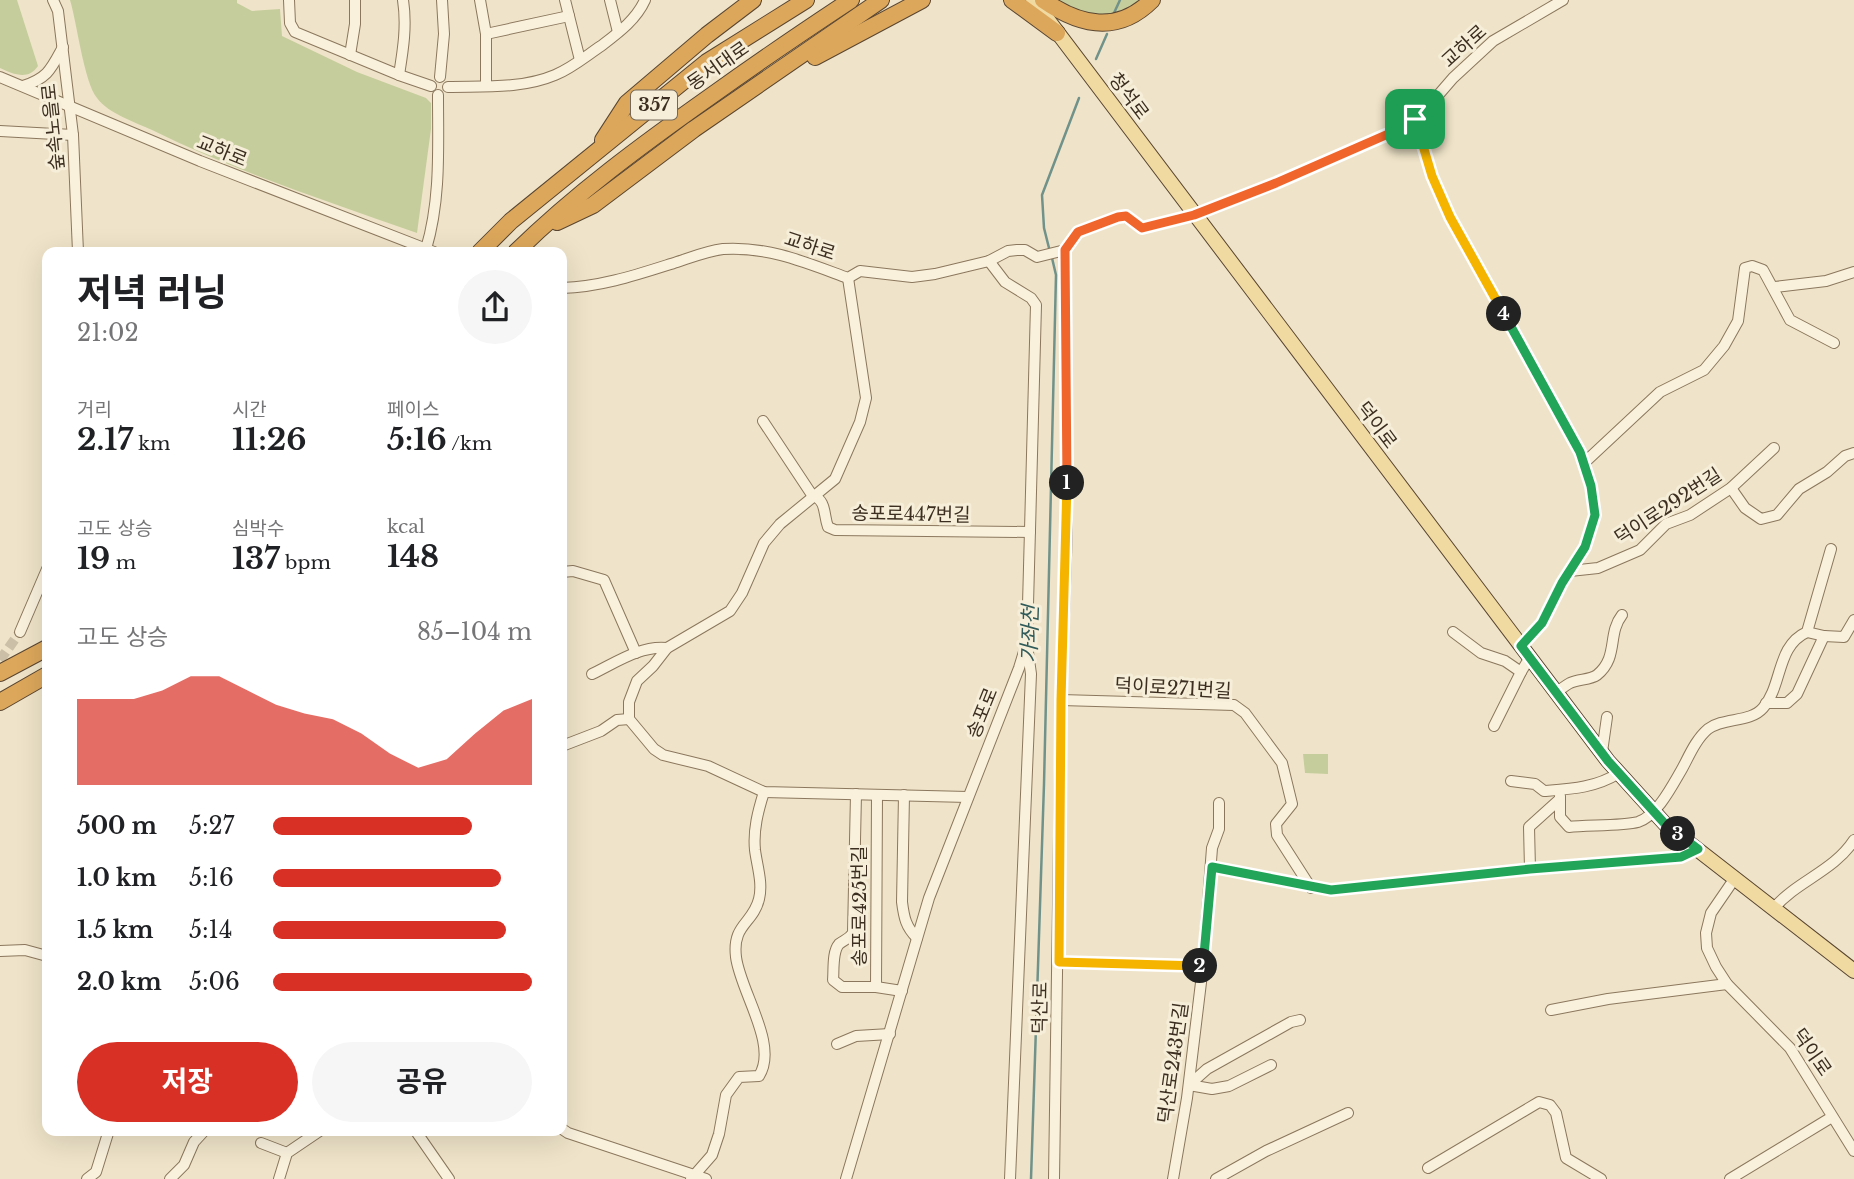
<!DOCTYPE html>
<html lang="ko">
<head>
<meta charset="utf-8">
<style>
	:root { --surface:#fff; --page:#f6f6f6; --text:#202124; --muted:#757577; --accent:#d93025 }
	body { margin:0; font-family:"Libre Baskerville","Noto Sans KR",serif; background:var(--page); color:var(--text); height:100vh; display:flex; flex-direction:column; font-size:26px; white-space:nowrap }
	* { box-sizing:border-box; margin:0 }
	p { font-size:23px; color:var(--muted) }
	.icon { flex:none; width:38px; height:38px; fill:none; stroke:currentColor; stroke-width:2; stroke-linecap:round; stroke-linejoin:round }
	.map { position:relative; flex:1; overflow:hidden }
	.sheet { position:absolute; left:42px; top:247px; width:525px; height:889px; display:flex; flex-direction:column; background:var(--surface); border-radius:14px; box-shadow:0 7px 28px #0002 }
	.sheet>* { flex:none }
	.pin { position:absolute; display:grid; place-items:center; width:60px; height:60px; color:#fff; margin:-30px; border-radius:14px; box-shadow:0 4px 10px #0006 }
	.km { position:absolute; width:35px; height:35px; margin:-18px; border-radius:50%; background:#222; color:#fff; font-size:19px; line-height:35px; text-align:center }
	.round { display:grid; place-items:center; flex:none; width:74px; height:74px; border-radius:37px; background:var(--page) }
	.head { display:flex; align-items:center; justify-content:space-between; height:119px; padding:0 35px }
	h1 { font-size:38px; font-weight:700; line-height:52px }
	.metrics { display:grid; grid-template-columns:repeat(3,1fr); gap:10px; height:119px; padding:7px 35px }
	.metrics div { display:grid; align-content:center }
	.metrics b { font-size:30px; font-weight:700 }
	.metrics small { font-size:19px; font-weight:400 }
	.metrics p { font-size:19px }
	.chart { height:196px; padding:14px 35px }
	.chart p { display:flex; justify-content:space-between }
	.chart svg { width:100%; height:126px; margin-top:7px; fill:var(--accent); opacity:.7 }
	.action { display:flex; gap:14px; margin-top:auto; padding:14px 35px }
	.action a { flex:1; height:80px; border-radius:42px; background:var(--accent); color:#fff; font-size:28px; font-weight:700; line-height:80px; text-align:center }
	.action a+a { background:var(--page); color:var(--text) }
	ul { padding:0 35px; list-style:none; font-size:23px }
	li { display:grid; grid-template-columns:112px 84px 1fr; align-items:center; height:52px }
	li i { height:18px; border-radius:9px; background:var(--accent) }
	.map>svg:first-child { display:block }
	.green { fill:#c6cd9c }
	.lines { fill:none; stroke-linecap:round; stroke-linejoin:round }
	.stream { stroke:#70928a; stroke-width:2.5 }
	.minor-tunnel { stroke:#cbc0a7; stroke-width:10; stroke-dasharray:10 5; stroke-linecap:butt }
	.minor-casing { stroke:#8b775d; stroke-width:12 }
	.major-casing { stroke:#594531; stroke-width:16 }
	.highway-casing { stroke:#594531; stroke-width:18 }
	.minor { stroke:#f9f1dc; stroke-width:10 }
	.major { stroke:#f1daa2; stroke-width:14 }
	.highway { stroke:#dca75b; stroke-width:16 }
	.split-1-casing { stroke:#fff; stroke-width:14 }
	.split-2-casing { stroke:#fff; stroke-width:14 }
	.split-3-casing { stroke:#fff; stroke-width:14 }
	.split-4-casing { stroke:#fff; stroke-width:14 }
	.split-5-casing { stroke:#fff; stroke-width:14 }
	.split-1 { stroke:#f0652b; stroke-width:9 }
	.split-2 { stroke:#f5b400; stroke-width:9 }
	.split-3 { stroke:#22a559; stroke-width:9 }
	.split-4 { stroke:#22a559; stroke-width:9 }
	.split-5 { stroke:#f5b400; stroke-width:9 }
	.labels { text-anchor:middle; dominant-baseline:central; stroke-width:6; stroke-linejoin:round; paint-order:stroke }
	.shield { fill:#f6eed8; stroke:#746858; stroke-width:2 }
	.shield-label { font-size:18px; font-weight:bold; fill:#3c2f21 }
	.street-label { font-size:19px; fill:#3c2f21; stroke:#f6eed8 }
	.water-label { font-size:21px; font-style:italic; fill:#305b5a; stroke:#f6eed8 }
</style>
</head>
<body>
<div class="map">
<svg width="1854" height="1179" viewBox="0 0 1854 1179">
	<rect width="100%" height="100%" fill="#efe4c9"/>
	<g class="green">
		<path d="M 0,0 L 17,0 L 38,66 C 28,81 13,74 0,68 Z"/>
		<path d="M 70,0 L 237,0 L 237,3 L 252,11 L 280,9 L 282,36 L 357,72 L 426,98 L 431,103 L 431,129 L 417,233 C 327,201 237,172 152,130 C 135,122 109,114 97,98 C 84,82 77,23 70,0 Z"/>
		<path d="M 1052,0 L 1144,0 C 1105,28 1092,18 1052,0 Z"/>
		<path d="M 1303,754 L 1328,754 L 1328,774 L 1305,773 Z"/>
	</g>
	<g class="lines">
		<g class="stream">
			<path d="M 1114,13 L 1120,0"/>
			<path d="M 1096,59 L 1107,34"/>
			<path d="M 1050,252 L 1044,228 L 1042,195 L 1079,98"/>
			<path d="M 1031,1179 L 1044,784 L 1056,275 L 1052,258"/>
		</g>
		<path class="minor-tunnel" d="M 0,660 L 20,632"/>
		<defs>
			<g id="minor">
				<path d="M 53,0 L 58,11 L 73,135 L 78,252"/>
				<path d="M 289,0 L 290,23 L 295,32 L 399,75 L 431,86"/>
				<path d="M 480,0 L 486,34 L 486,86"/>
				<path d="M 565,0 L 580,60"/>
				<path d="M 610,0 L 618,32"/>
				<path d="M 486,34 L 569,16"/>
				<path d="M 350,55 L 355,24 L 355,0"/>
				<path d="M 399,75 C 403,50 407,26 403,0"/>
				<path d="M 0,77 L 200,161 L 434,252"/>
				<path d="M 440,77 L 444,34 L 442,0"/>
				<path d="M 23,86 C 48,78 51,69 63,47"/>
				<path d="M 448,87 C 484,86 522,89 555,75 C 572,68 586,56 601,46 C 618,33 636,20 645,0"/>
				<path d="M 1415,119 L 1432,176 L 1450,217 L 1580,452 L 1591,486 L 1595,515 L 1585,547 L 1562,584 L 1542,623 L 1521,646"/>
				<path d="M 0,131 L 73,135"/>
				<path d="M 426,249 C 441,199 438,147 438,95"/>
				<path d="M 1775,287 L 1826,281 L 1854,272"/>
				<path d="M 562,288 C 602,287 639,274 677,262 C 692,257 707,251 723,249 C 768,246 807,263 848,278 L 860,271 L 912,277 L 935,274 L 989,261 L 1008,251 L 1017,250 L 1025,250 L 1037,257 L 1065,250 L 1078,232 L 1118,217 L 1126,217 L 1142,228 L 1194,215 L 1276,183 L 1395,131 L 1421,115 L 1453,78 L 1493,41 L 1563,0"/>
				<path d="M 763,421 L 812,495 C 827,501 823,513 828,527 L 835,530 L 1030,532"/>
				<path d="M 1584,463 L 1660,392 L 1704,370 L 1724,346 L 1738,321 L 1745,268 L 1752,266 L 1763,270 L 1790,320 L 1834,343"/>
				<path d="M 1731,488 L 1745,508 L 1761,519 L 1777,515 L 1799,489 L 1827,472 L 1845,456 L 1854,453"/>
				<path d="M 1570,571 L 1598,568 L 1640,550 L 1666,524 L 1690,515 L 1731,488 L 1774,448"/>
				<path d="M 562,572 L 573,571 L 604,580 L 636,653"/>
				<path d="M 20,632 L 47,569"/>
				<path d="M 1453,632 L 1481,653 L 1505,661 L 1521,672 L 1530,657"/>
				<path d="M 1824,636 L 1844,637 L 1854,620"/>
				<path d="M 592,674 C 615,663 641,645 667,648"/>
				<path d="M 1557,692 C 1561,689 1566,685 1570,683 C 1579,679 1590,680 1597,675 C 1619,657 1607,634 1622,615"/>
				<path d="M 1061,700 L 1234,705 L 1245,713 L 1282,763 L 1292,804 L 1276,824 L 1277,835 L 1311,888"/>
				<path d="M 1766,703 L 1787,703 L 1797,694 L 1824,636 L 1807,632"/>
				<path d="M 629,719 L 629,702 L 637,681 L 653,666 L 667,648 L 730,611 L 742,593 L 764,543 L 780,524 L 835,479 L 860,422 L 866,398 L 848,278"/>
				<path d="M 629,719 L 654,749 L 663,755 L 708,766 L 764,792 L 968,797"/>
				<path d="M 1494,726 L 1521,672"/>
				<path d="M 562,746 L 601,731 L 617,720 L 629,719"/>
				<path d="M 1602,752 L 1607,717"/>
				<path d="M 1511,781 L 1535,784 L 1544,791 C 1571,789 1595,788 1619,773"/>
				<path d="M 856,794 L 853,933 C 849,939 844,940 839,944 C 832,952 834,970 833,980 L 842,987 L 876,987 L 902,991"/>
				<path d="M 904,795 L 902,902 C 904,918 906,927 917,938"/>
				<path d="M 1560,799 L 1560,817 L 1569,827 C 1586,825 1623,826 1638,822 C 1657,816 1672,786 1682,769 C 1689,756 1696,739 1708,729 C 1724,717 1750,723 1763,708 C 1783,685 1776,646 1807,632 L 1831,549"/>
				<path d="M 1212,867 L 1331,890 L 1530,869 L 1681,857 L 1698,850"/>
				<path d="M 1530,869 L 1529,827 L 1560,799 L 1560,796"/>
				<path d="M 1735,878 L 1711,913 L 1706,933 L 1707,948 L 1716,967 L 1727,984 L 1790,1048 L 1854,1151"/>
				<path d="M 1774,908 C 1797,881 1834,871 1854,840"/>
				<path d="M 0,951 L 25,950 L 47,956"/>
				<path d="M 1059,962 L 1203,966"/>
				<path d="M 876,987 L 877,795"/>
				<path d="M 1551,1010 L 1608,999 L 1727,984"/>
				<path d="M 837,1044 L 856,1036 L 890,1034"/>
				<path d="M 1189,1085 L 1207,1069 L 1291,1022 L 1300,1020"/>
				<path d="M 1189,1085 L 1212,1089 L 1229,1086 L 1271,1065"/>
				<path d="M 562,1129 L 568,1133 L 706,1179"/>
				<path d="M 415,1130 L 449,1179"/>
				<path d="M 261,1143 L 287,1153"/>
				<path d="M 1428,1168 L 1539,1102 L 1550,1105 L 1556,1113 L 1566,1158 L 1601,1179"/>
				<path d="M 87,1179 L 96,1172 L 109,1130"/>
				<path d="M 170,1179 L 184,1165 L 194,1142 L 205,1130"/>
				<path d="M 279,1179 L 287,1153 L 321,1130"/>
				<path d="M 691,1179 L 712,1155 L 719,1134 L 726,1095 L 739,1077 L 759,1076 C 779,1045 740,991 736,957 C 732,924 753,924 759,899 C 763,883 757,866 755,850 C 753,830 758,811 764,792"/>
				<path d="M 846,1179 L 929,898 L 1019,668 L 1027,642 L 1036,305 L 1031,298 L 1005,282 L 989,261"/>
				<path d="M 1010,1179 L 1031,674 L 1027,645"/>
				<path d="M 1054,1179 L 1061,700 L 1067,529 L 1065,250"/>
				<path d="M 1173,1179 L 1187,1098 L 1203,966 L 1212,848 L 1219,829 L 1219,803"/>
				<path d="M 1216,1179 L 1266,1151 L 1348,1113"/>
				<path d="M 1730,1179 L 1832,1117"/>
			</g>
			<path id="major" d="M 1033,0 L 1608,761 L 1666,825 L 1854,971"/>
			<g id="highway">
				<path d="M 1012,0 L 1057,33"/>
				<path d="M 1043,0 C 1080,26 1118,34 1152,0"/>
				<path d="M 815,57 L 922,0"/>
				<path d="M 603,140 L 627,103 L 707,35 L 753,0"/>
				<path d="M 557,222 L 593,205 L 694,129 L 881,0"/>
				<path d="M 480,252 L 511,221 L 707,62 L 806,0"/>
				<path d="M 516,252 C 575,194 643,144 711,96 C 757,63 804,31 851,0"/>
				<path d="M 0,673 L 47,648"/>
				<path d="M 0,702 L 47,675"/>
			</g>
		</defs>
		<use href="#minor" class="minor-casing"/>
		<use href="#major" class="major-casing"/>
		<use href="#highway" class="highway-casing"/>
		<use href="#minor" class="minor"/>
		<use href="#major" class="major"/>
		<use href="#highway" class="highway"/>
	</g>
	<g class="lines">
		<defs>
			<path id="split-1" d="M 1067,483 L 1065,250 L 1078,232 L 1118,217 L 1126,216 L 1142,228 L 1194,215 L 1276,183 L 1395,131 L 1415,119"/>
			<path id="split-2" d="M 1067,483 L 1061,700 L 1059,962 L 1200,966"/>
			<path id="split-3" d="M 1200,966 L 1203,966 L 1212,867 L 1331,890 L 1530,869 L 1681,857 L 1698,849 L 1678,834"/>
			<path id="split-4" d="M 1504,314 L 1580,452 L 1591,486 L 1595,515 L 1585,547 L 1562,583 L 1542,623 L 1521,646 L 1608,761 L 1666,825 L 1678,834"/>
			<path id="split-5" d="M 1415,119 L 1432,176 L 1450,217 L 1504,314"/>
		</defs>
		<use href="#split-1" class="split-1-casing"/>
		<use href="#split-2" class="split-2-casing"/>
		<use href="#split-3" class="split-3-casing"/>
		<use href="#split-4" class="split-4-casing"/>
		<use href="#split-5" class="split-5-casing"/>
		<use href="#split-1" class="split-1"/>
		<use href="#split-2" class="split-2"/>
		<use href="#split-3" class="split-3"/>
		<use href="#split-4" class="split-4"/>
		<use href="#split-5" class="split-5"/>
	</g>
	<g class="labels">
		<rect class="shield" x="631" y="90.5" width="46" height="29" rx="5"/>
		<g class="shield-label">
			<text x="654" y="105">357</text>
		</g>
		<g class="street-label">
			<text transform="translate(1464 46) rotate(-42)">교하로</text>
			<text transform="translate(718 66) rotate(-35)">동서대로</text>
			<text transform="translate(1129 96) rotate(53)">청석로</text>
			<text transform="translate(53 127) rotate(-96)">숲속노을로</text>
			<text transform="translate(222 151) rotate(22)">교하로</text>
			<text transform="translate(810 246) rotate(18)">교하로</text>
			<text transform="translate(1377 425) rotate(53)">덕이로</text>
			<text transform="translate(1668 506) rotate(-33)">덕이로292번길</text>
			<text transform="translate(911 514) rotate(1)">송포로447번길</text>
			<text transform="translate(1173 688) rotate(3)">덕이로271번길</text>
			<text transform="translate(982 713) rotate(-68)">송포로</text>
			<text transform="translate(859 906) rotate(-90)">송포로425번길</text>
			<text transform="translate(1040 1008) rotate(-89)">덕산로</text>
			<text transform="translate(1812 1052) rotate(55)">덕이로</text>
			<text transform="translate(1173 1063) rotate(-82)">덕산로243번길</text>
		</g>
		<g class="water-label">
			<text transform="translate(1030 634) rotate(-88)">가좌천</text>
		</g>
	</g>
</svg>
<div class="pin" style="left:1415px;top:119px;background:#1e9e55"><svg class="icon" aria-label="arrive" viewBox="0 0 24 24"><path d="M6 21V4h12l-3 4 3 4H6"/></svg></div>
<b class="km" style="left:1067px;top:483px">1</b>
<b class="km" style="left:1200px;top:966px">2</b>
<b class="km" style="left:1678px;top:834px">3</b>
<b class="km" style="left:1504px;top:314px">4</b>
<section class="sheet">
<div class="head"><div><h1>저녁 러닝</h1><p>21:02</p></div><a class="round"><svg class="icon" aria-label="share" viewBox="0 0 24 24"><path d="M12 15V3M7 8l5-5 5 5M5 13v7h14v-7"/></svg></a></div>
<div class="metrics">
<div><p>거리</p><b>2.17<small> km</small></b></div>
<div><p>시간</p><b>11:26</b></div>
<div><p>페이스</p><b>5:16<small> /km</small></b></div>
</div>
<div class="metrics">
<div><p>고도 상승</p><b>19<small> m</small></b></div>
<div><p>심박수</p><b>137<small> bpm</small></b></div>
<div><p>kcal</p><b>148</b></div>
</div>
<div class="chart"><p><span>고도 상승</span>85–104 m</p>
<svg viewBox="0 0 160 44" preserveAspectRatio="none"><path d="M0 44V14L10 14L20 14L30 11L40 6L50 6L60 11L70 16L80 19L90 21L100 26L110 33L120 38L130 35L140 26L150 18L160 14V44z"/></svg>
</div>
<ul>
<li><b>500 m</b>5:27<i style="width:77%"></i></li>
<li><b>1.0 km</b>5:16<i style="width:88%"></i></li>
<li><b>1.5 km</b>5:14<i style="width:90%"></i></li>
<li><b>2.0 km</b>5:06<i style="width:100%"></i></li>
</ul>
<div class="action"><a>저장</a><a>공유</a></div>
</section>
</div>
</body>
</html>
